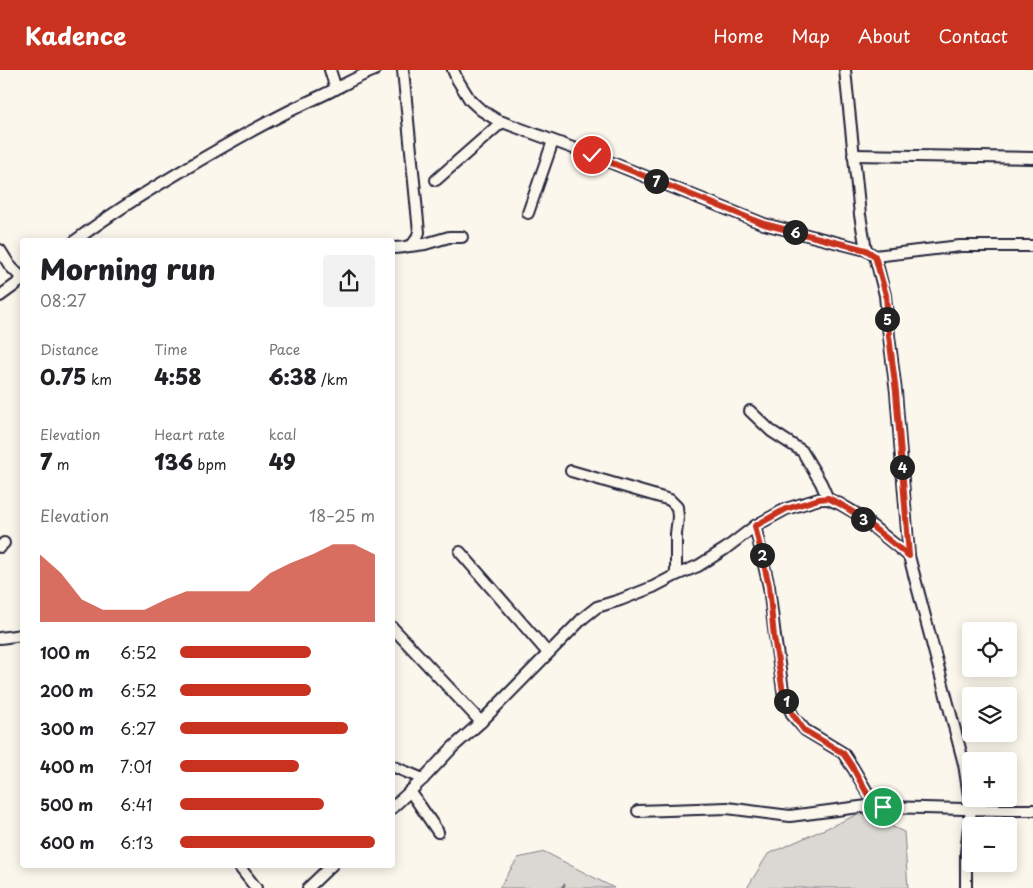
<!DOCTYPE html>
<html lang="en">
<head>
<meta charset="utf-8">
<style>
	:root { --surface:#fff; --page:#f2f2f2; --text:#202124; --muted:#757577; --accent:#c8321e }
	body { margin:0; font-family:"Playpen Sans",sans-serif; background:var(--page); color:var(--text); height:100vh; display:flex; flex-direction:column; font-size:19px; white-space:nowrap }
	* { box-sizing:border-box; margin:0 }
	p { font-size:16px; color:var(--muted) }
	.icon { flex:none; width:28px; height:28px; fill:none; stroke:currentColor; stroke-width:2; stroke-linecap:round; stroke-linejoin:round }
	.map { position:relative; flex:1; overflow:hidden }
	.side { position:absolute; left:20px; top:168px; width:375px; height:630px; display:flex; flex-direction:column; background:var(--surface); border-radius:5px; box-shadow:0 2px 12px #0003 }
	.side>* { flex:none }
	.fabs { position:absolute; left:962px; top:552px; display:grid; gap:10px }
	.fabs a { display:grid; place-items:center; width:55px; height:55px; border-radius:5px; background:var(--surface); box-shadow:0 2px 12px #0003; font-size:25px }
	.pin { position:absolute; display:grid; place-items:center; width:42px; height:42px; color:#fff; margin:-21px; border:2px solid #fff; border-radius:50%; box-shadow:0 1px 5px #0007 }
	.km { position:absolute; width:25px; height:25px; margin:-12px; border-radius:50%; background:#222; color:#fff; font-size:14px; line-height:25px; text-align:center }
	.round { display:grid; place-items:center; flex:none; width:52px; height:52px; border-radius:5px; background:var(--page) }
	.overview { display:flex; align-items:center; justify-content:space-between; height:85px; padding:0 20px }
	h1 { font-size:28px; font-weight:800; line-height:38px }
	.stats { display:grid; grid-template-columns:repeat(3,1fr); gap:8px; height:85px; padding:5px 20px }
	.stats div { display:grid; align-content:center }
	.stats b { font-size:21px; font-weight:800 }
	.stats small { font-size:14px; font-weight:400 }
	.stats p { font-size:14px }
	.chart { height:140px; padding:10px 20px }
	.chart p { display:flex; justify-content:space-between }
	.chart svg { width:100%; height:90px; margin-top:5px; fill:var(--accent); opacity:.7 }
	ul { padding:0 20px; list-style:none; font-size:16px }
	li { display:grid; grid-template-columns:80px 60px 1fr; align-items:center; height:38px }
	li i { height:12px; border-radius:6px; background:var(--accent) }
	header { display:flex; align-items:center; gap:30px; box-sizing:border-box; height:70px; padding:0 25px; background:var(--accent); color:#fff }
	header strong { font-size:24px }
	nav { display:flex; gap:28px; margin-inline-start:auto; font-size:18px }
	.map>svg:first-child { display:block }
	.green { fill:#dbd8d3; stroke:#7e7d87 }
	.lines { fill:none; stroke-linecap:round; stroke-linejoin:round }
	.stream { stroke:#787681; stroke-width:3 }
	.street-casing { stroke:#22223b; stroke-width:14 }
	.street { stroke:#fbf7ec; stroke-width:10 }
	.route-casing { stroke:#fff; stroke-width:10 }
	.route { stroke:#c8321e; stroke-width:6 }
</style>
</head>
<body>
<header>
<strong>Kadence</strong>
<nav><a>Home</a><a>Map</a><a>About</a><a>Contact</a></nav>
</header>
<div class="map">
<svg width="1033" height="818" viewBox="0 0 1033 818">
	<rect width="100%" height="100%" fill="#fbf7ec"/>
	<filter id="ink" filterUnits="userSpaceOnUse"><feTurbulence type="fractalNoise" baseFrequency=".02" numOctaves="2"/><feDisplacementMap in="SourceGraphic" scale="10" xChannelSelector="R" yChannelSelector="G"/><feConvolveMatrix kernelMatrix="1 2 1 2 8 2 1 2 1" color-interpolation-filters="sRGB"/></filter>
	<g filter="url(#ink)">
		<g class="green">
			<path d="M 861,743 L 904,762 L 908,818 L 747,818 L 768,784 Z"/>
			<path d="M 545,782 L 614,818 L 499,818 L 518,788 Z"/>
		</g>
		<g class="lines">
			<path class="stream" d="M 562,818 L 564,815"/>
			<defs>
				<g id="street">
					<path d="M 330,0 L 336,19"/>
					<path d="M 453,0 L 457,9 L 470,30 L 481,40 L 497,50 L 592,85 L 764,154 L 866,180 L 875,186 L 960,176 L 1033,176"/>
					<path d="M 845,0 L 860,145 L 866,180"/>
					<path d="M 853,85 L 1033,88"/>
					<path d="M 436,110 L 502,52"/>
					<path d="M 528,143 L 553,71"/>
					<path d="M 76,170 C 108,146 141,125 175,105 C 223,76 272,48 323,25 C 340,17 356,7 375,0"/>
					<path d="M 410,176 L 425,174 L 449,167 L 462,167"/>
					<path d="M 392,178 C 408,177 414,179 419,162 L 403,0"/>
					<path d="M 0,180 L 10,196 L 22,208"/>
					<path d="M 875,186 L 885,225 L 889,266 L 896,322 L 909,486 L 964,694 L 971,739 L 966,783 L 966,818"/>
					<path d="M 0,226 L 22,210"/>
					<path d="M 750,341 L 771,361 L 802,381 L 821,413 L 828,429"/>
					<path d="M 571,401 L 670,430 L 677,437 L 678,447 L 676,464 L 676,505"/>
					<path d="M 755,456 L 769,517 L 775,567 L 784,627 L 793,646 L 805,660 L 843,683 L 853,698 L 875,735 L 883,737 L 1005,740 L 1033,740"/>
					<path d="M 0,477 L 4,473"/>
					<path d="M 460,482 L 548,583"/>
					<path d="M 392,557 L 481,652"/>
					<path d="M 0,568 L 22,565"/>
					<path d="M 392,696 L 423,709"/>
					<path d="M 410,721 L 438,762"/>
					<path d="M 392,738 L 423,709 L 453,677 L 481,652 L 583,548 L 597,537 L 620,530 L 653,517 L 676,505 L 698,496 L 725,479 L 755,456 L 786,439 L 819,429 L 828,429 L 840,434 L 857,444 L 909,486"/>
					<path d="M 638,741 L 727,738 L 790,746 L 875,735"/>
					<path d="M 238,795 L 256,818"/>
					<path d="M 308,818 L 332,795"/>
				</g>
			</defs>
			<use href="#street" class="street-casing"/>
			<use href="#street" class="street"/>
		</g>
	</g>
	<g class="lines" filter="url(#ink)">
		<defs>
			<path id="route" d="M 592,85 L 764,154 L 866,180 L 875,186 L 886,225 L 889,266 L 896,322 L 909,486 L 856,444 L 840,434 L 828,428 L 819,429 L 786,439 L 755,456 L 769,516 L 774,567 L 784,628 L 794,646 L 804,660 L 843,683 L 853,698 L 874,736 L 883,737"/>
		</defs>
		<use href="#route" class="route-casing"/>
		<use href="#route" class="route"/>
	</g>
</svg>
<div class="fabs">
<a><svg class="icon" aria-label="locate" viewBox="0 0 24 24"><circle cx="12" cy="12" r="6"/><path d="M12 2v4M12 18v4M2 12h4M18 12h4"/></svg></a>
<a><svg class="icon" aria-label="layers" viewBox="0 0 24 24"><path d="M12 4l9 5-9 5-9-5zM3 14l9 5 9-5"/></svg></a>
<a>+</a>
<a>−</a>
</div>
<div class="pin" style="left:883px;top:737px;background:#1e9e55"><svg class="icon" aria-label="arrive" viewBox="0 0 24 24"><path d="M6 21V4h12l-3 4 3 4H6"/></svg></div>
<div class="pin" style="left:592px;top:85px;background:#d93025"><svg class="icon" aria-label="check" viewBox="0 0 24 24"><path d="M5 12l5 5 9-10"/></svg></div>
<b class="km" style="left:786px;top:631px">1</b>
<b class="km" style="left:762px;top:485px">2</b>
<b class="km" style="left:863px;top:449px">3</b>
<b class="km" style="left:902px;top:397px">4</b>
<b class="km" style="left:887px;top:249px">5</b>
<b class="km" style="left:795px;top:162px">6</b>
<b class="km" style="left:656px;top:111px">7</b>
<section class="side">
<div class="overview"><div><h1>Morning run</h1><p>08:27</p></div><a class="round"><svg class="icon" aria-label="share" viewBox="0 0 24 24"><path d="M12 15V3M7 8l5-5 5 5M5 13v7h14v-7"/></svg></a></div>
<div class="stats">
<div><p>Distance</p><b>0.75<small> km</small></b></div>
<div><p>Time</p><b>4:58</b></div>
<div><p>Pace</p><b>6:38<small> /km</small></b></div>
</div>
<div class="stats">
<div><p>Elevation</p><b>7<small> m</small></b></div>
<div><p>Heart rate</p><b>136<small> bpm</small></b></div>
<div><p>kcal</p><b>49</b></div>
</div>
<div class="chart"><p><span>Elevation</span>18–25 m</p>
<svg viewBox="0 0 160 44" preserveAspectRatio="none"><path d="M0 44V11L10 20L20 33L30 38L40 38L50 38L60 33L70 29L80 29L90 29L100 29L110 20L120 15L130 11L140 6L150 6L160 11V44z"/></svg>
</div>
<ul>
<li><b>100 m</b>6:52<i style="width:67%"></i></li>
<li><b>200 m</b>6:52<i style="width:67%"></i></li>
<li><b>300 m</b>6:27<i style="width:86%"></i></li>
<li><b>400 m</b>7:01<i style="width:61%"></i></li>
<li><b>500 m</b>6:41<i style="width:74%"></i></li>
<li><b>600 m</b>6:13<i style="width:100%"></i></li>
</ul>
</section>
</div>
</body>
</html>
